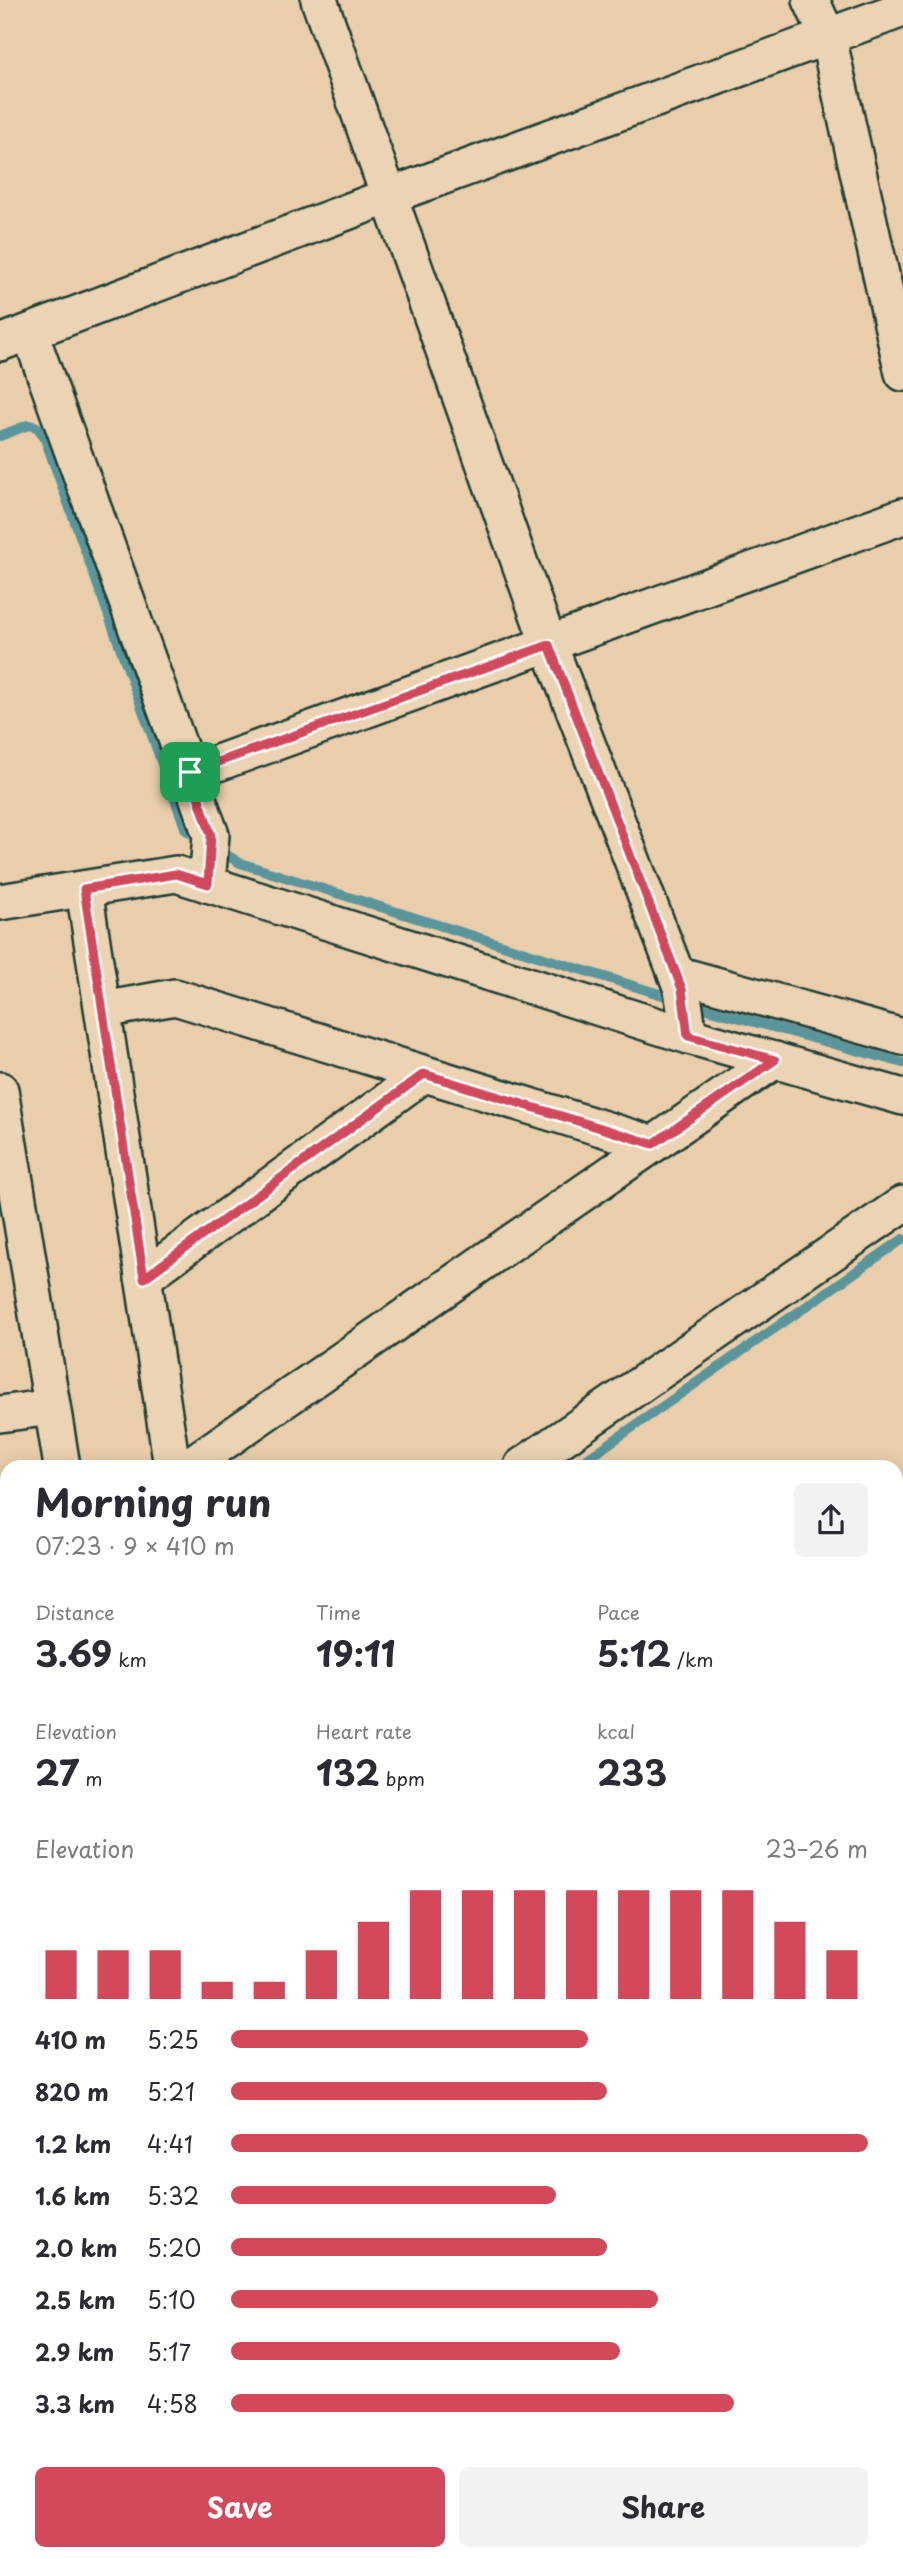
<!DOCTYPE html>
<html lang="en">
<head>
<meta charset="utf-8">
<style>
	:root { --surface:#fff; --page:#f2f2f3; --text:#2b2b33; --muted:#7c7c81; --accent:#d1495b }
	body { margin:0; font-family:"Playpen Sans",sans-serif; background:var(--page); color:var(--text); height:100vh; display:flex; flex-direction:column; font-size:26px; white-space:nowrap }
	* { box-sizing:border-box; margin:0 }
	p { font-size:23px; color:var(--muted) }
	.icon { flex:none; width:38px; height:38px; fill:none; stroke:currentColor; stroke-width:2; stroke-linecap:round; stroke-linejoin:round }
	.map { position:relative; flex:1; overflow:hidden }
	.sheet { position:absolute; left:0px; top:1460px; width:903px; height:1101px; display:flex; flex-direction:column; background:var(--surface); border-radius:21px 21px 0 0; box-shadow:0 4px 18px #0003 }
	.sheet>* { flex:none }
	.pin { position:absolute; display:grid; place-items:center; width:60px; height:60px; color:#fff; margin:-30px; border-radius:14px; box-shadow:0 4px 10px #0006 }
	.round { display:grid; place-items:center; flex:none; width:74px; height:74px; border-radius:10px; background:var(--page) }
	.head { display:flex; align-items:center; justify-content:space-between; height:119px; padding:0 35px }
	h1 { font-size:38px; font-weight:700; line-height:52px }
	.stats { display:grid; grid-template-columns:repeat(3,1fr); gap:10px; height:119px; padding:7px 35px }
	.stats div { display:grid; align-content:center }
	.stats b { font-size:35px; font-weight:700 }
	.stats small { font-size:19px; font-weight:400 }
	.stats p { font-size:19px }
	.chart { height:196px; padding:14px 35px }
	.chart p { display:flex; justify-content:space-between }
	.chart svg { width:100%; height:126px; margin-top:7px; stroke:var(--accent); stroke-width:6 }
	.primary-button { display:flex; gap:14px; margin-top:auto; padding:14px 35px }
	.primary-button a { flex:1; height:80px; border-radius:10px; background:var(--accent); color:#fff; font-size:28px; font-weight:700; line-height:80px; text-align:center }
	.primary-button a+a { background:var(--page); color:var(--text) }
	ul { padding:0 35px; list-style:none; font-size:23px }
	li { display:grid; grid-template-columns:112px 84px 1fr; align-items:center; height:52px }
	li i { height:18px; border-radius:9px; background:var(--accent) }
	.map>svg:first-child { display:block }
	.green { fill:#b4eeb3; stroke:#6a9674; stroke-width:2 }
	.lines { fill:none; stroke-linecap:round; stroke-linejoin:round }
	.stream { stroke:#5a959c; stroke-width:10 }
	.building { fill:#c1a885; stroke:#1f3d34; stroke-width:2 }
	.street-casing { stroke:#1f3d34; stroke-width:40 }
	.primary-casing { stroke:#1f3d34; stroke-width:44 }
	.path { stroke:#1f3d34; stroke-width:4.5; stroke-dasharray:5 5; stroke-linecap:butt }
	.street { stroke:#ebd3b3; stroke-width:35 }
	.primary { stroke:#fcde96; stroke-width:38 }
	.route-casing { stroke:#fff; stroke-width:14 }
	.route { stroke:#d1495b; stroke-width:9 }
</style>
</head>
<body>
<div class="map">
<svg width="903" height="2559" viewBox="0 0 903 2559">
	<rect width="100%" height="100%" fill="#eaceab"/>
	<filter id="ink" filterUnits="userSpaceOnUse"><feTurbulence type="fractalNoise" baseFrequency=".0143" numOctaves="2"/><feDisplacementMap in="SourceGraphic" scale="14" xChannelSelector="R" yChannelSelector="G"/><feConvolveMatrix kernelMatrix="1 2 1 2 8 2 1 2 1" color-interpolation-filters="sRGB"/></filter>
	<g filter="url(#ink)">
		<g class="green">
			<path d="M 903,2260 L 903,2292 L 896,2297 L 896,2265 Z"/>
			<path d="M 903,2419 L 903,2525 L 896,2530 L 896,2424 Z"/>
			<path d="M 484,2553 L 528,2553 L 520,2559 L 476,2559 Z"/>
			<path d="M 708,2553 L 863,2553 L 855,2559 L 700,2559 Z"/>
		</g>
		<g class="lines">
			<g class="stream">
				<path d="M 0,436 L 28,425 L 37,427 L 44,436 L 186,830 L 240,863 L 704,1008 L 903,1063"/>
				<path d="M 577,1466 L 903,1239"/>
				<path d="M 0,1865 L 7,1860"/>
			</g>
		</g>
		<path class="building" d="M 0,2524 L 7,2534 L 7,2553 L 20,2553 L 24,2559 L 0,2559 Z"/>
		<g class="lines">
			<defs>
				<g id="street">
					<path d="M 319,0 L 549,645 L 682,989 L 689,1036"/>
					<path d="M 811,0 L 828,37 L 903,373"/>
					<path d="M 30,333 L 211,835 L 207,884"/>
					<path d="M 0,343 L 389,196 L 903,9"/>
					<path d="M 190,773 L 903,516"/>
					<path d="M 84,889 L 172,1466"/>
					<path d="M 0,902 L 176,874 L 689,1036 L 903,1097"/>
					<path d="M 676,974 L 903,1037"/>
					<path d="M 103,1010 L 175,997 L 653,1144"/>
					<path d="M 0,1090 L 62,1466"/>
					<path d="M 143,1278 L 424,1074"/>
					<path d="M 0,1414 L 52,1407"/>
					<path d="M 189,1466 L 775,1060"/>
					<path d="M 522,1466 L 903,1204"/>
					<path d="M 0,1821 L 7,1817"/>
				</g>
				<g id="primary">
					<path d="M 896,2359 L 903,2354"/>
					<path d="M 606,2559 L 615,2553"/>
				</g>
			</defs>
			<use href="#street" class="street-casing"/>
			<use href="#primary" class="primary-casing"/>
			<g class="path">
				<path d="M 896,2249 L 903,2244"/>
				<path d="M 896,2547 L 903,2542"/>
				<path d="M 455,2559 L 464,2553"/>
				<path d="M 878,2559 L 886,2553"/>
			</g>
			<use href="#street" class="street"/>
			<use href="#primary" class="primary"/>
		</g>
	</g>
	<g class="lines" filter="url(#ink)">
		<defs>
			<path id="route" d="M 549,645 L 682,989 L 688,1036 L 775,1060 L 653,1144 L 424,1074 L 144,1278 L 84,889 L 176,874 L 208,884 L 211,835 L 190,772 Z"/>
		</defs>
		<use href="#route" class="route-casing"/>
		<use href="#route" class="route"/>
	</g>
</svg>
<div class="pin" style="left:190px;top:772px;background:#1e9e55"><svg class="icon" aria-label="arrive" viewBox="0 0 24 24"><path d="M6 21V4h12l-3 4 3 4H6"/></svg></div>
<section class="sheet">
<div class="head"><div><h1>Morning run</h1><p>07:23 · 9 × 410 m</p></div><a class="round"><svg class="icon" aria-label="share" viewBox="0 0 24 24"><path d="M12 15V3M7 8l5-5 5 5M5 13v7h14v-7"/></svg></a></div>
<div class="stats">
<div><p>Distance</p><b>3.69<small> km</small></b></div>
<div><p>Time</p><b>19:11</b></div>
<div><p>Pace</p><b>5:12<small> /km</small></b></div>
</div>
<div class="stats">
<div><p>Elevation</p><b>27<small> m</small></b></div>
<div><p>Heart rate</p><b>132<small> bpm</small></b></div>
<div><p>kcal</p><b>233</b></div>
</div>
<div class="chart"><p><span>Elevation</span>23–26 m</p>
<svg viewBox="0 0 160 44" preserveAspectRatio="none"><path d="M5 44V27M15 44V27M25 44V27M35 44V38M45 44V38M55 44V27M65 44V17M75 44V6M85 44V6M95 44V6M105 44V6M115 44V6M125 44V6M135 44V6M145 44V17M155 44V27"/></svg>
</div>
<ul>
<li><b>410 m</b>5:25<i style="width:56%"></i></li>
<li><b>820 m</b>5:21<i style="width:59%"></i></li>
<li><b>1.2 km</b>4:41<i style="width:100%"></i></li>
<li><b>1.6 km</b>5:32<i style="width:51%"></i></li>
<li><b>2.0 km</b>5:20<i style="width:59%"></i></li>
<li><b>2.5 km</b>5:10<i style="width:67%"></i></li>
<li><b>2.9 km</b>5:17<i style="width:61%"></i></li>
<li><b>3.3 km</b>4:58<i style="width:79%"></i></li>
</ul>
<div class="primary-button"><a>Save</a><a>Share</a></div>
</section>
</div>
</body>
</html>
